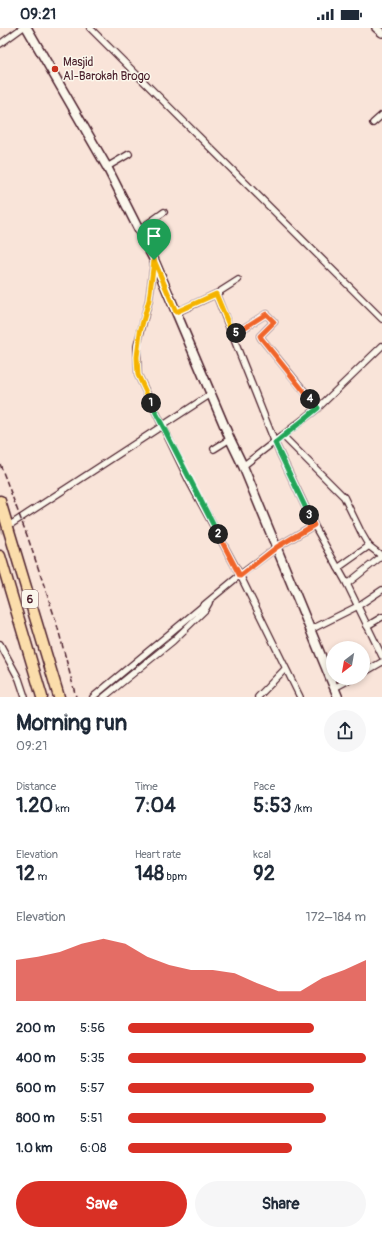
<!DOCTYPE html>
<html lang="en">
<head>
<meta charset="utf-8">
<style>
	:root { --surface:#fff; --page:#f6f6f7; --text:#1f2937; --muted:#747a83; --accent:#d93025 }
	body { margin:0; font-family:Pangolin,sans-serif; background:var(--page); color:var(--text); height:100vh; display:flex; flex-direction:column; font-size:15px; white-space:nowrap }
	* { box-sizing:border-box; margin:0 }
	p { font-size:13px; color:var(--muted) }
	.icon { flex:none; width:22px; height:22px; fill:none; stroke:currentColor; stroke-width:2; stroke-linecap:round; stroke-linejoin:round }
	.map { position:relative; height:669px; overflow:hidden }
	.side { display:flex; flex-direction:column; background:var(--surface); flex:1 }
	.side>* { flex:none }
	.needle { width:26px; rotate:211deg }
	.buttons { position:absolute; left:326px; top:613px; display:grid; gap:8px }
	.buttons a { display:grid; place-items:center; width:44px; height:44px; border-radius:50%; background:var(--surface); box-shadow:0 2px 6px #0003; font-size:20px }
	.pin { position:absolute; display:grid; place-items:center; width:34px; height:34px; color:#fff; margin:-41px -17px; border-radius:50% 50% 50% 0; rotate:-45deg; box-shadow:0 0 4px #0007 }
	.pin .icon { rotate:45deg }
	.km { position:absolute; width:20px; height:20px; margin:-10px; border-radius:50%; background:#222; color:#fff; font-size:11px; line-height:20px; text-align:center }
	.round { display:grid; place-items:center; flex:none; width:42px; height:42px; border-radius:21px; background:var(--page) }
	.head { display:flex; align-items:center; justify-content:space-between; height:68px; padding:0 16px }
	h1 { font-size:22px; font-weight:800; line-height:30px }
	.metrics { display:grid; grid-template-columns:repeat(3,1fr); gap:6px; height:68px; padding:4px 16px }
	.metrics div { display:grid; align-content:center }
	.metrics b { font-size:20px; font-weight:800 }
	.metrics small { font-size:11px; font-weight:400 }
	.metrics p { font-size:11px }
	.chart { height:112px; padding:8px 16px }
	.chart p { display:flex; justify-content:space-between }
	.chart svg { width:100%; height:72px; margin-top:4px; fill:var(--accent); opacity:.7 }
	.cta { display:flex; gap:8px; margin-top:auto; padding:8px 16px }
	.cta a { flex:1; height:46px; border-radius:24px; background:var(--accent); color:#fff; font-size:16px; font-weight:800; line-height:46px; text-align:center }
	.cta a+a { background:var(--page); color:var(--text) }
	ul { padding:0 16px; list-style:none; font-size:13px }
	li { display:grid; grid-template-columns:64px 48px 1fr; align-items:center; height:30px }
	li i { height:10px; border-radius:5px; background:var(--accent) }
	.status { display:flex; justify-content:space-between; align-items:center; height:28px; padding:0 20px; background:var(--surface); direction:ltr }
	.status svg { height:11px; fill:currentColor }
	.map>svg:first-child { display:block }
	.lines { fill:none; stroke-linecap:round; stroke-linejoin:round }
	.minor-tunnel { stroke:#d6bdb6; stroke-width:5.5; stroke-dasharray:5.5 3; stroke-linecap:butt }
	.minor-casing { stroke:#4a1f2b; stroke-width:8 }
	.tertiary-casing { stroke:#4a1f2b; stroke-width:10 }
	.secondary-casing { stroke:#4a1f2b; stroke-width:11 }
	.motorway-casing { stroke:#4a1f2b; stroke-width:13 }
	.minor { stroke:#fbf7ec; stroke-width:5.5 }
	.tertiary { stroke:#fbf7ec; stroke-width:7 }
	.secondary { stroke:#fbf7ec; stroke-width:8 }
	.motorway { stroke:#fbddab; stroke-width:10 }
	.rail { stroke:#4a1f2b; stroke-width:1.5; stroke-dasharray:6 3; stroke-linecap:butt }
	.split-1-casing { stroke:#fff; stroke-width:8 }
	.split-2-casing { stroke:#fff; stroke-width:8 }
	.split-3-casing { stroke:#fff; stroke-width:8 }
	.split-4-casing { stroke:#fff; stroke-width:8 }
	.split-5-casing { stroke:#fff; stroke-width:8 }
	.split-6-casing { stroke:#fff; stroke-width:8 }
	.split-1 { stroke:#f5b400; stroke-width:5 }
	.split-2 { stroke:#22a559; stroke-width:5 }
	.split-3 { stroke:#f0652b; stroke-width:5 }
	.split-4 { stroke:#22a559; stroke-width:5 }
	.split-5 { stroke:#f0652b; stroke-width:5 }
	.split-6 { stroke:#f5b400; stroke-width:5 }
	.poi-dot { fill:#c8321e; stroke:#fbf7ec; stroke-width:1.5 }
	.labels { text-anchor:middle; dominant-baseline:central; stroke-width:3; stroke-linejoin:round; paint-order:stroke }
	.shield { fill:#fbf7ec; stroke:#7f6065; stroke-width:1 }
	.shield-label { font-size:11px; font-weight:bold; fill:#4a1f2b }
	.poi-label { font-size:12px; fill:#4a1f2b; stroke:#fbf7ec; text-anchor:start }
</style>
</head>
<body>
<div class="status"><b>09:21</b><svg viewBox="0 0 49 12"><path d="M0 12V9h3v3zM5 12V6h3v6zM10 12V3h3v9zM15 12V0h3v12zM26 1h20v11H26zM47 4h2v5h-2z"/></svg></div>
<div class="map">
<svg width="382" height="669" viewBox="0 0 382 669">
	<rect width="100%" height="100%" fill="#f9e4d9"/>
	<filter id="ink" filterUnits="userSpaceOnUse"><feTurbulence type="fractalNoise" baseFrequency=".025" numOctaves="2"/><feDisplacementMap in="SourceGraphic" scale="8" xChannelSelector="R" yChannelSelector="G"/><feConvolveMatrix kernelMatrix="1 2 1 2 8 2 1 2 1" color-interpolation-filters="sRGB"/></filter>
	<g filter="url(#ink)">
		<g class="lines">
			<path class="minor-tunnel" d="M 0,504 L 10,498"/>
			<defs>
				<g id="minor">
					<path d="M 90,0 L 382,291"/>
					<path d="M 0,16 L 22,0"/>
					<path d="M 373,95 L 382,87"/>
					<path d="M 107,139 L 129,126"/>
					<path d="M 139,202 L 164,184"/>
					<path d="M 154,233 L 149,272 L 137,318 L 138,347 L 189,453 L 240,547 L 300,669"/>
					<path d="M 216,266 L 275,415 L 314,497 L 347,556 L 382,628"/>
					<path d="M 177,284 L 216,266 L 238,252"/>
					<path d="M 233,307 L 266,286 L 274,294 L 260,308 L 261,310 L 318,380"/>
					<path d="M 283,408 L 344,469 L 362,506 L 369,518 L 382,528"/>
					<path d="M 214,421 L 230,411"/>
					<path d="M 243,438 L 318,380 L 382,318"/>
					<path d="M 13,495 L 211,366"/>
					<path d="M 338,540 L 369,518"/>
					<path d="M 347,556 L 382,528"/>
					<path d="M 367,598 L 382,589"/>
					<path d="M 310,602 L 358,578 L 382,562"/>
					<path d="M 0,616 L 19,651 L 25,669"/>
					<path d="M 363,645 L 382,634"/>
					<path d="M 334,660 L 353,650"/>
					<path d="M 93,669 L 240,547 L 277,519 L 314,497"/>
					<path d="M 104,669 L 173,613 L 205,582 L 209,575"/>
					<path d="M 258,669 L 285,641"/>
				</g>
				<path id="tertiary" d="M 376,0 L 382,5"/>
				<path id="secondary" d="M 27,0 L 107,139 L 154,232 L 230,411 L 243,438 L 338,669"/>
				<g id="motorway">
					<path d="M 0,473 L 59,669"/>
					<path d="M 0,528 L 42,669"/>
				</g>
			</defs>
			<use href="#minor" class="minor-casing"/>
			<use href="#tertiary" class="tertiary-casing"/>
			<use href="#secondary" class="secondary-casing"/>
			<use href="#motorway" class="motorway-casing"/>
			<use href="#minor" class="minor"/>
			<use href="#tertiary" class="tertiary"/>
			<use href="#secondary" class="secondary"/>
			<use href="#motorway" class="motorway"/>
			<path class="rail" d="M 0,436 L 28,510 L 56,593 L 76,669"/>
		</g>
	</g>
	<g class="lines" filter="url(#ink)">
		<defs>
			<path id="split-1" d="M 151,375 L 138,347 L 137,329 L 140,304 L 149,272 L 154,232"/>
			<path id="split-2" d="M 151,375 L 218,506"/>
			<path id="split-3" d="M 218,506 L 240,548 L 277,519 L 314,497 L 309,487"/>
			<path id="split-4" d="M 309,487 L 275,415 L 318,380 L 310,371"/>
			<path id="split-5" d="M 236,305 L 266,286 L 274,294 L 260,308 L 261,310 L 310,371"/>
			<path id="split-6" d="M 154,232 L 176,284 L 216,266 L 233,307 L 236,305"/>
		</defs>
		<use href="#split-1" class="split-1-casing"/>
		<use href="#split-2" class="split-2-casing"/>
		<use href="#split-3" class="split-3-casing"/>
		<use href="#split-4" class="split-4-casing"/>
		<use href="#split-5" class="split-5-casing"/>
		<use href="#split-6" class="split-6-casing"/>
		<use href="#split-1" class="split-1"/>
		<use href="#split-2" class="split-2"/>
		<use href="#split-3" class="split-3"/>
		<use href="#split-4" class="split-4"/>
		<use href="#split-5" class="split-5"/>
		<use href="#split-6" class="split-6"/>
	</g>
	<circle class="poi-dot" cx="55" cy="41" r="4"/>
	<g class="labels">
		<rect class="shield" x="22" y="562" width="16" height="18" rx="3"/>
		<g class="shield-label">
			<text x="30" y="571">6</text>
		</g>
		<g class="poi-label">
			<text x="63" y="34">Masjid<tspan x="63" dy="14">Al-Barokah Brogo</tspan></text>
		</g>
	</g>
</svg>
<div class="buttons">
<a><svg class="needle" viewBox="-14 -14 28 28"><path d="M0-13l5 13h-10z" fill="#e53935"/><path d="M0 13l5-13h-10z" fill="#747a83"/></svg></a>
</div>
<div class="pin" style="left:154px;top:232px;background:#1e9e55"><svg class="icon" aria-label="arrive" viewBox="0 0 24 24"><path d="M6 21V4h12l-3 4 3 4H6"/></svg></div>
<b class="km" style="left:151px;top:375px">1</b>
<b class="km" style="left:218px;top:506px">2</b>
<b class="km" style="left:309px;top:487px">3</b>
<b class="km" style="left:310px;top:371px">4</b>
<b class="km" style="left:236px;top:305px">5</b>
</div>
<section class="side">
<div class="head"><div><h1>Morning run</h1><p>09:21</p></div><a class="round"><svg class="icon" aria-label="share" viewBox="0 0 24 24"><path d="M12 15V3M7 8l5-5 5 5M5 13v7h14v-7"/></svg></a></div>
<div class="metrics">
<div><p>Distance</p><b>1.20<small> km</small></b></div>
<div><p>Time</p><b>7:04</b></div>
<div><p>Pace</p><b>5:53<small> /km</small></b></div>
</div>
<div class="metrics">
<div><p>Elevation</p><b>12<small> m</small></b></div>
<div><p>Heart rate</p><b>148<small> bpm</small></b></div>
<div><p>kcal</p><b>92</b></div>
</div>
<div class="chart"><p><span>Elevation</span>172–184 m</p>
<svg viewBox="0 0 160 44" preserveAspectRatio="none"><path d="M0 44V19L10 17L20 14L30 9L40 6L50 9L60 17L70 22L80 25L90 25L100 27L110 33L120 38L130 38L140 30L150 25L160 19V44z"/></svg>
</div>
<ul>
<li><b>200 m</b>5:56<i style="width:78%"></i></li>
<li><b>400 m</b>5:35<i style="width:100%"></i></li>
<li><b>600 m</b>5:57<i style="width:78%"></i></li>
<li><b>800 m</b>5:51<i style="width:83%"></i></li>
<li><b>1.0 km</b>6:08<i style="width:69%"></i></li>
</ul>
<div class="cta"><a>Save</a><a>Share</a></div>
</section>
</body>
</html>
